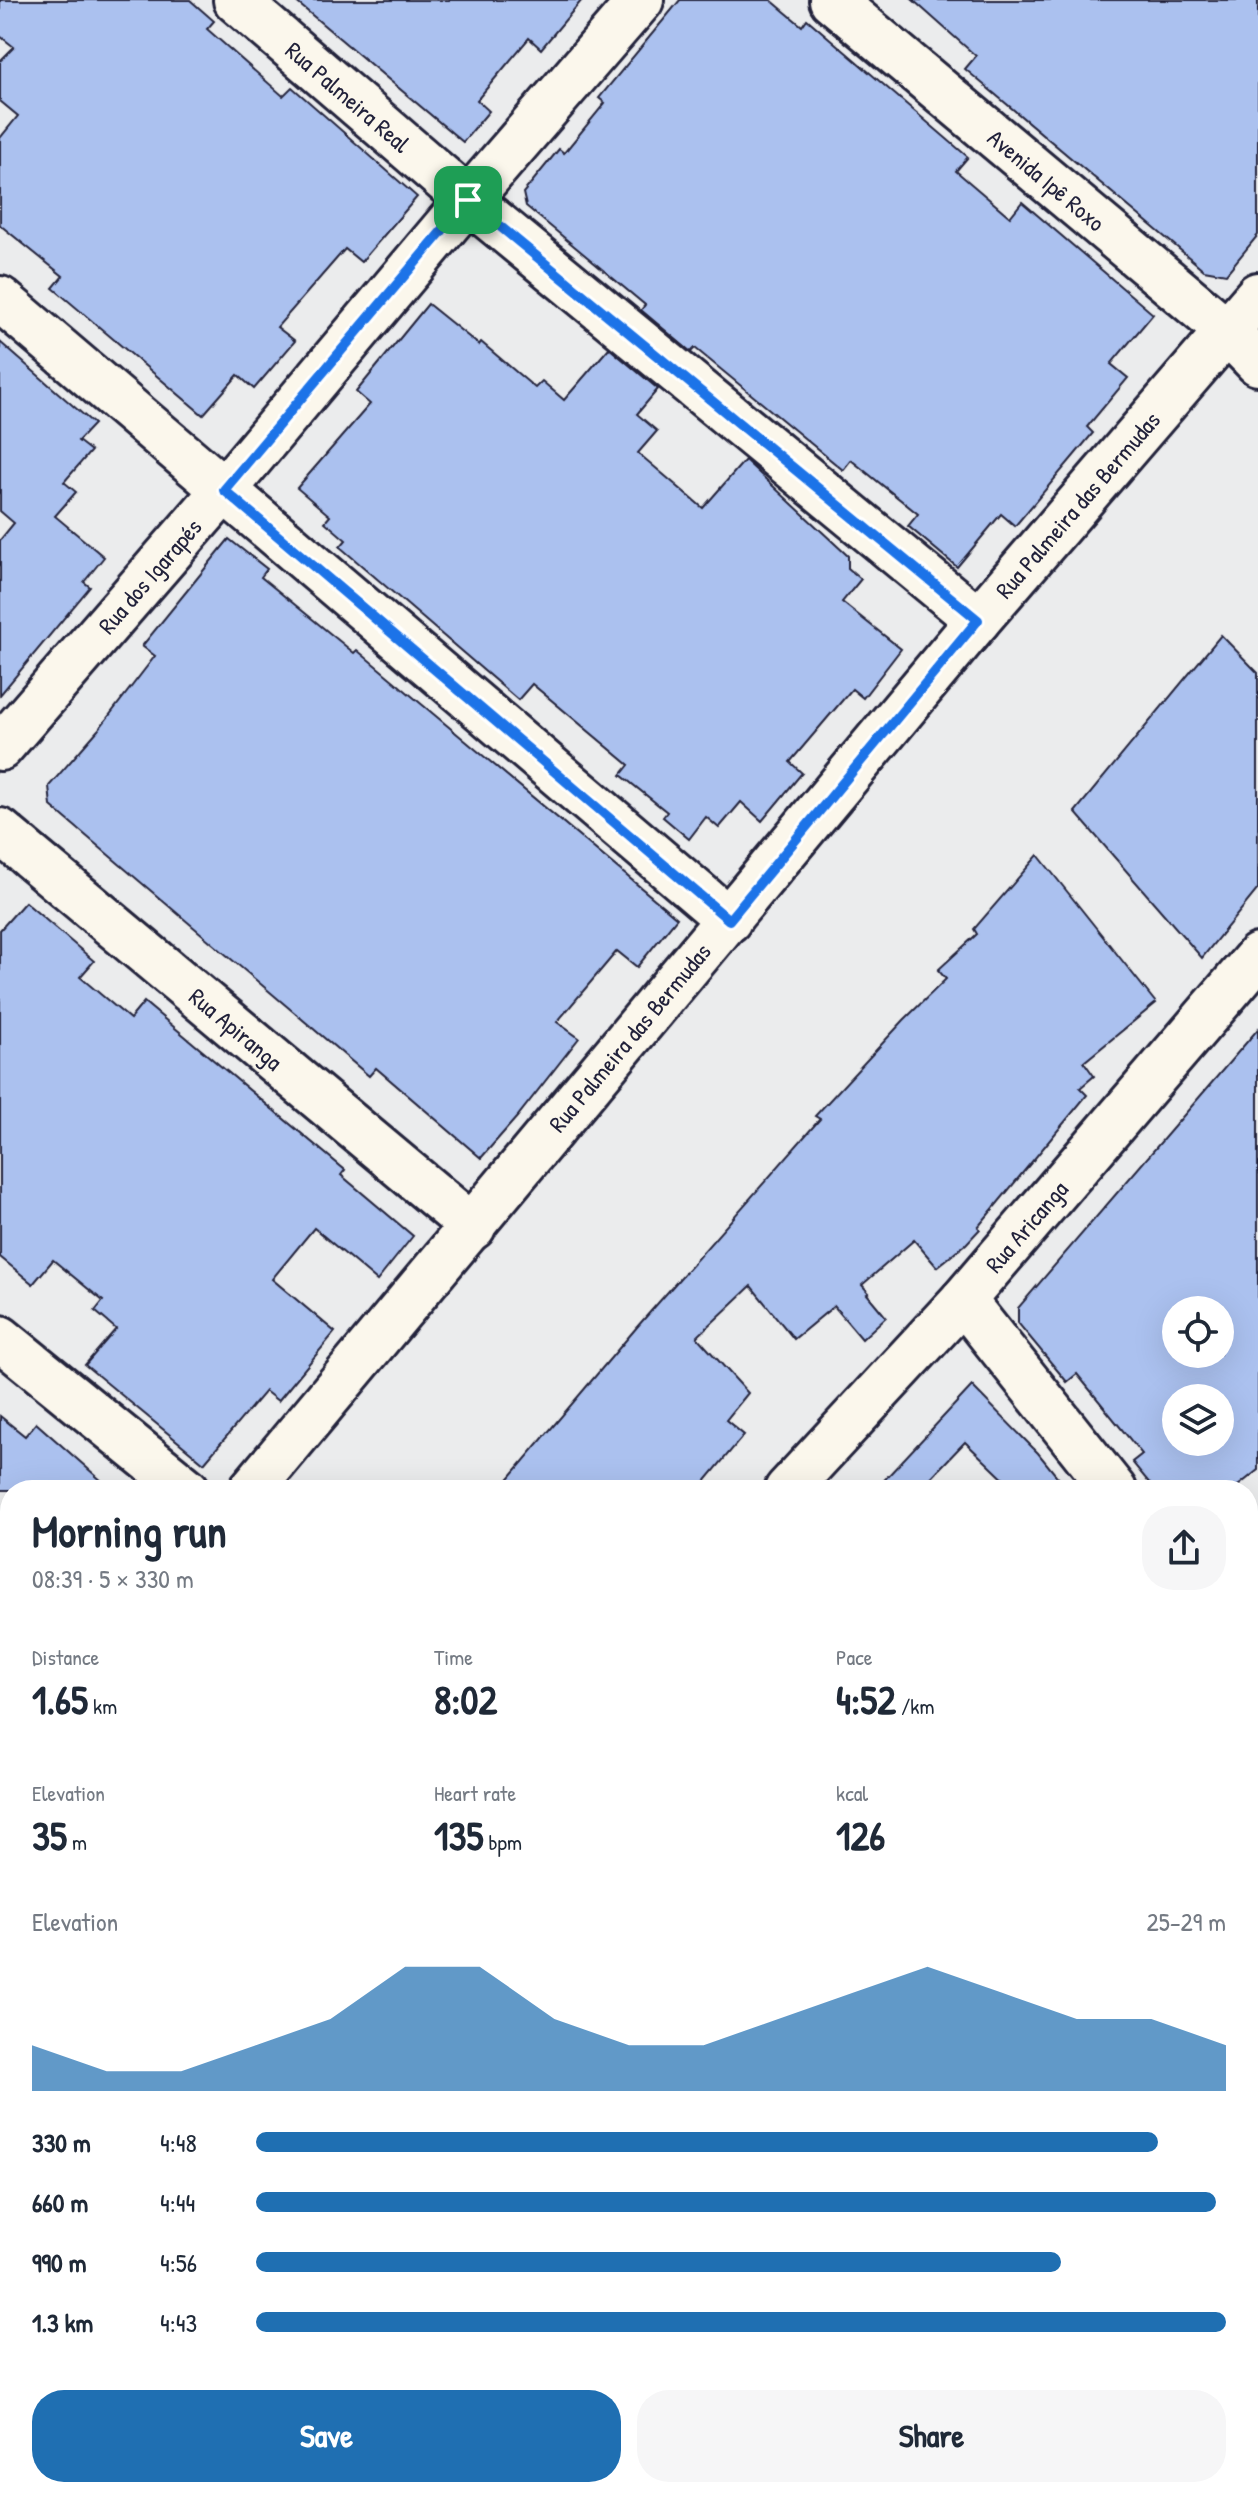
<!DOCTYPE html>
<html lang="en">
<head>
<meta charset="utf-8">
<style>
	:root { --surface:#fff; --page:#f6f6f7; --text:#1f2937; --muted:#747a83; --accent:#1f6fb2 }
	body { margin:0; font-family:"Patrick Hand",sans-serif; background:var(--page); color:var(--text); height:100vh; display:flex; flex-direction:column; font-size:30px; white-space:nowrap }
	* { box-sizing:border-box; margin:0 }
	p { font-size:26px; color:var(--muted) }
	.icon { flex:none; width:44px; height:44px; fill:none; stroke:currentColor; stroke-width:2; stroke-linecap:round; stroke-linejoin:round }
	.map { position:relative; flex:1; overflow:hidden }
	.panel { position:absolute; left:0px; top:1480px; width:1258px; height:1018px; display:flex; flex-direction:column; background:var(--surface); border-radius:32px 32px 0 0; box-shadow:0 8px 32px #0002 }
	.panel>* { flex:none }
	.buttons { position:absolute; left:1162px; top:1296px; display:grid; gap:16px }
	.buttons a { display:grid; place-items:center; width:72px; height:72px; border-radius:50%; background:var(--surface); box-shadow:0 8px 32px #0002; font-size:40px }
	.pin { position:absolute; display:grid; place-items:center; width:68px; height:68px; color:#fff; margin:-34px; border-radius:16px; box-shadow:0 4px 12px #0006 }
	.round { display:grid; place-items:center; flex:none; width:84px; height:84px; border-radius:32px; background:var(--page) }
	.headline { display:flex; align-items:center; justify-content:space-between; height:136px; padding:0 32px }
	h1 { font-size:44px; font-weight:800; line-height:60px }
	.figures { display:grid; grid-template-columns:repeat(3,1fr); gap:12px; height:136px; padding:8px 32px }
	.figures div { display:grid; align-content:center }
	.figures b { font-size:40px; font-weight:800 }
	.figures small { font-size:22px; font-weight:400 }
	.figures p { font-size:22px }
	.chart { height:224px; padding:16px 32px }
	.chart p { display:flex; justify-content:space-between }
	.chart svg { width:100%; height:144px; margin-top:8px; fill:var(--accent); opacity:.7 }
	.button { display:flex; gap:16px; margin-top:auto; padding:16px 32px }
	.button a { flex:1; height:92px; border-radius:32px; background:var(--accent); color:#fff; font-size:32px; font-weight:800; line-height:92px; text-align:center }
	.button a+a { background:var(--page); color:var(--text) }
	ul { padding:0 32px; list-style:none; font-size:26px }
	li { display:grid; grid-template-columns:128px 96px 1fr; align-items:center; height:60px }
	li i { height:20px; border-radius:10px; background:var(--accent) }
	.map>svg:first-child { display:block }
	.building { fill:#abc1ef; stroke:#22223b; stroke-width:2; fill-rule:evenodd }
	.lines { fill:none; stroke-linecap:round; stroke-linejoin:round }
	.street-casing { stroke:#22223b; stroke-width:50 }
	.secondary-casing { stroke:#22223b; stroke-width:50 }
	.street { stroke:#fbf7ec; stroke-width:44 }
	.secondary { stroke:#fbf7ec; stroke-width:44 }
	.route-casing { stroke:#fff; stroke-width:16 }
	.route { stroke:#1a73e8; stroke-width:10 }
	.labels { text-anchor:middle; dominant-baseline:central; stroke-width:6; stroke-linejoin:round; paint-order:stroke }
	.street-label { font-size:24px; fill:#22223b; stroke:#fbf7ec }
</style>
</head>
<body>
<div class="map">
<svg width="1258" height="2497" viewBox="0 0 1258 2497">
	<rect width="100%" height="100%" fill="#ebeced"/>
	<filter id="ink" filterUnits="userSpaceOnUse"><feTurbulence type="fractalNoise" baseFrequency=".0125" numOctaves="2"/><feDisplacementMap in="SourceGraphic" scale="16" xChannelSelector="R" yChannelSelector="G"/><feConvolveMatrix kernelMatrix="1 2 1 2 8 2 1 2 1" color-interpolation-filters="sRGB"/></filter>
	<g filter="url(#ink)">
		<g class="building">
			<path d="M 0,0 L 190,0 L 214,21 L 207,29 L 283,96 L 292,87 L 417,197 L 361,262 L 345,249 L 277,327 L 295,341 L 254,389 L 238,375 L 203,415 L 53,288 L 63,276 L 0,225 L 0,138 L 18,116 L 0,101 L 0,61 L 14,47 L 0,36 Z"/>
			<path d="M 294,0 L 582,0 L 541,49 L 529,38 L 477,100 L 489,111 L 463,142 Z"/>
			<path d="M 680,0 L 771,0 L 802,26 L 807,19 L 968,157 L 956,171 L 1010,217 L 1022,202 L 1153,314 L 1111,364 L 1128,378 L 1087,427 L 1093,433 L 1015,526 L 1001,514 L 957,567 L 908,526 L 918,514 L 851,460 L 843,470 L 695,348 L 691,352 L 641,310 L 645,305 L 526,206 L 523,193 L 559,149 L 564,153 L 605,103 L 599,98 Z"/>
			<path d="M 913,0 L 1258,0 L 1258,235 L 1226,274 L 1204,270 L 965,69 L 976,56 Z"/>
			<path d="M 428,304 L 479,345 L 481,342 L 535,388 L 542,381 L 564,400 L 609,348 L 658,389 L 637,414 L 657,431 L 638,453 L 703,508 L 745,460 L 848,556 L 848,568 L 861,579 L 842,602 L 901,649 L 863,698 L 852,689 L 790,762 L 802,773 L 762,821 L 741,802 L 719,828 L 706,817 L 689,839 L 663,817 L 667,812 L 621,775 L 629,765 L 532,684 L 518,700 L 340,547 L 346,540 L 325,522 L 330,516 L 297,488 L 370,404 L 356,392 Z"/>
			<path d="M 0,342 L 94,424 L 78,441 L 91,451 L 64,482 L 76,492 L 55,516 L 104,557 L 84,582 L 90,587 L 0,695 L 0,540 L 14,523 L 0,511 Z"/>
			<path d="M 229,539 L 267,569 L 261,577 L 354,653 L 357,650 L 677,918 L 637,967 L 617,951 L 557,1022 L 579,1038 L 517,1117 L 481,1158 L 376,1068 L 369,1076 L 51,806 L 49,786 L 98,730 L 155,656 L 142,646 Z"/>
			<path d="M 1221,635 L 1258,673 L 1258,889 L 1202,958 L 1075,812 Z"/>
			<path d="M 1038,855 L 1156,1003 L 1084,1062 L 1094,1076 L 1080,1088 L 1087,1095 L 978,1227 L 980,1229 L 966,1244 L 937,1267 L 914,1240 L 862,1285 L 869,1293 L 867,1294 L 886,1317 L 862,1339 L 834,1306 L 794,1339 L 751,1286 L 697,1337 L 748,1393 L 726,1420 L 744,1435 L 698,1490 L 499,1490 L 637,1327 L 820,1119 L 815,1116 L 904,1020 L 946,979 L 938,970 L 977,934 L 974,929 Z"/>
			<path d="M 25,902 L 94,961 L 80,977 L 130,1019 L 144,1002 L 345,1170 L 341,1175 L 413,1236 L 377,1281 L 314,1228 L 272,1279 L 335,1332 L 278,1401 L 265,1391 L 204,1463 L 85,1365 L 116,1329 L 95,1311 L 103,1301 L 53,1260 L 33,1284 L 0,1257 L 0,930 Z"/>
			<path d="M 1258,1029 L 1258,1470 L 1233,1490 L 1155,1490 L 1132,1462 L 1142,1454 L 1077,1374 L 1067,1382 L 1018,1323 L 1018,1308 ZM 1176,1310 L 1220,1310 L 1220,1354 L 1176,1354 ZM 1176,1398 L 1220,1398 L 1220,1442 L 1176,1442 Z"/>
			<path d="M 972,1386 L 1038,1453 L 1068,1490 L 1015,1490 L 965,1442 L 919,1490 L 875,1490 Z"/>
			<path d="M 0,1416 L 25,1436 L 36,1423 L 112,1490 L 0,1490 Z"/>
		</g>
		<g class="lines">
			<defs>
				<g id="street">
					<path id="s1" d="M 236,0 L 468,200 L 978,620"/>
					<path d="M 0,299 L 729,920"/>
					<path id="s2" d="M 0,748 L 224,490 L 468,200 L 641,0"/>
					<path id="s3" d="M 0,831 L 473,1227"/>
					<path d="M 963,1300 L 1114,1490"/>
					<path d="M 0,1338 L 187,1490"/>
					<path id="s4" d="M 251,1490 L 978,620 L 1258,295"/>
					<path d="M 1248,1566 L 1258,1557"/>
					<path d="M 1248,1657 L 1258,1669"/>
					<path d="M 0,1781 L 10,1770"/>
					<path d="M 1248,2335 L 1258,2347"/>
					<path d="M 446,2497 L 453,2488"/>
					<path d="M 989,2497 L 997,2488"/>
				</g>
				<g id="secondary">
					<path id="s5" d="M 832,0 L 1227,331 L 1258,363"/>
					<path id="s6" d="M 787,1490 L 963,1300 L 1258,956"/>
					<path d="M 0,2391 L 10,2379"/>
				</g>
			</defs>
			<use href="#street" class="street-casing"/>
			<use href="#secondary" class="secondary-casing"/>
			<use href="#street" class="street"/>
			<use href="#secondary" class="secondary"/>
		</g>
	</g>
	<g class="lines" filter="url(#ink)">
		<defs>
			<path id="route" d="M 468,200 L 978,620 L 729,920 L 224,490 Z"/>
		</defs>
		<use href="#route" class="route-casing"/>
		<use href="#route" class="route"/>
	</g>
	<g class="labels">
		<g class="street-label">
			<text stroke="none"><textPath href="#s1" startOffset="148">Rua Palmeira Real</textPath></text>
			<text stroke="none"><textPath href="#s5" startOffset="280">Avenida Ipê Roxo</textPath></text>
			<text stroke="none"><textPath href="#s4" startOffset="1286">Rua Palmeira das Bermudas</textPath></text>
			<text stroke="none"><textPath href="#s2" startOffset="228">Rua dos Igarapés</textPath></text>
			<text stroke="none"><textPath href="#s3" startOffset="308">Rua Apiranga</textPath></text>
			<text stroke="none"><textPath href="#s4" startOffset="590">Rua Palmeira das Bermudas</textPath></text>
			<text stroke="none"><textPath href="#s6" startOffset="356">Rua Aricanga</textPath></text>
		</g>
	</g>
</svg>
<div class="buttons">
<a><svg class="icon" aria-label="locate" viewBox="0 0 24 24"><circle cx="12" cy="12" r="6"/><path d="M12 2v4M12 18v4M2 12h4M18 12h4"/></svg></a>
<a><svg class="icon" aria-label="layers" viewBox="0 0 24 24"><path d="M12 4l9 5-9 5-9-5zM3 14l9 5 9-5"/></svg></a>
</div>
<div class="pin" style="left:468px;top:200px;background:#1e9e55"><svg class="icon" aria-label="arrive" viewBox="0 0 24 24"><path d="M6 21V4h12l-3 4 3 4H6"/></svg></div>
<section class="panel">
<div class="headline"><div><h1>Morning run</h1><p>08:39 · 5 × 330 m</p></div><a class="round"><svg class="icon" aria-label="share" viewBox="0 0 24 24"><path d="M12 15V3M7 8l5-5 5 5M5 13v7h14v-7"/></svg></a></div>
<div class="figures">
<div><p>Distance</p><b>1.65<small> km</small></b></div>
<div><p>Time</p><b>8:02</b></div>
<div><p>Pace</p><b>4:52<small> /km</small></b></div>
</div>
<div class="figures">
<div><p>Elevation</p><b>35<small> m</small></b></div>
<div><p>Heart rate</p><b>135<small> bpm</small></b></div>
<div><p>kcal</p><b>126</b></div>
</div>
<div class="chart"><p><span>Elevation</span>25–29 m</p>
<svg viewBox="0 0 160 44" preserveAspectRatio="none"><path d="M0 44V30L10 38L20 38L30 30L40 22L50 6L60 6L70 22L80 30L90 30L100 22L110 14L120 6L130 14L140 22L150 22L160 30V44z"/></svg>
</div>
<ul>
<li><b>330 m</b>4:48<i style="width:93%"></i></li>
<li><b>660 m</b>4:44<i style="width:99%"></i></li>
<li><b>990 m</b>4:56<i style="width:83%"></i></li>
<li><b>1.3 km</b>4:43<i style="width:100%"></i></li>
</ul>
<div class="button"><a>Save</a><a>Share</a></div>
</section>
</div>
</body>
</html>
